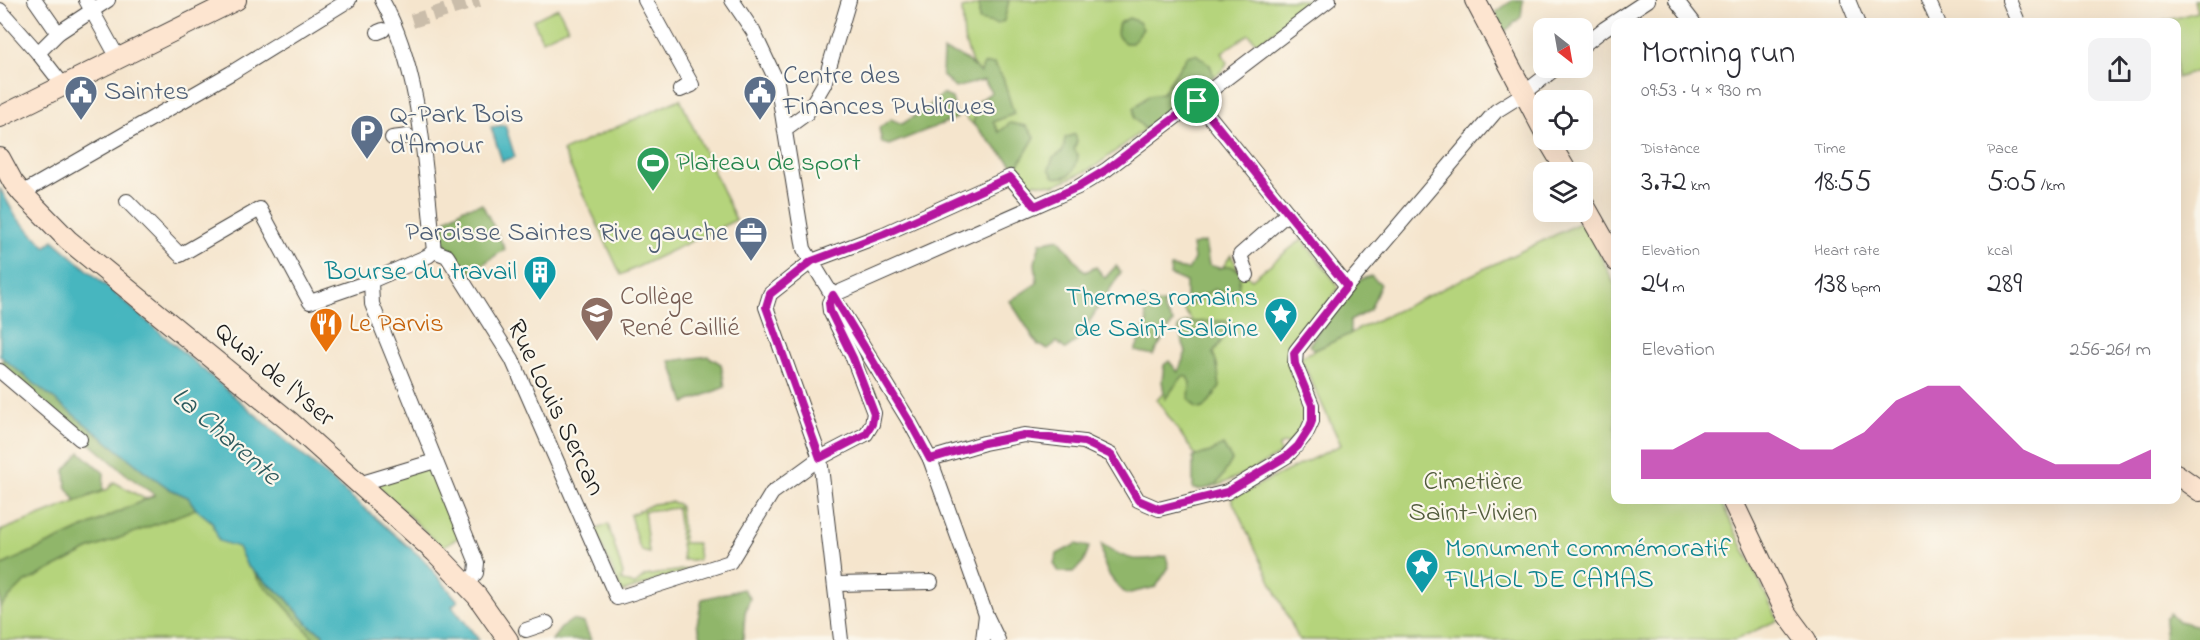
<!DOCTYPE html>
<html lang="en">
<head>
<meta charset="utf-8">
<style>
	:root { --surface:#fff; --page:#f2f2f3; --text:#2b2b33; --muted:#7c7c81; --accent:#b5179e }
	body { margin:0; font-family:"Indie Flower",sans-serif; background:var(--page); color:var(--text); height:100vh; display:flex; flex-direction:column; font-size:22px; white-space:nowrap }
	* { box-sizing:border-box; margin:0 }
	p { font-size:20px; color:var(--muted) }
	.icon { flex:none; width:33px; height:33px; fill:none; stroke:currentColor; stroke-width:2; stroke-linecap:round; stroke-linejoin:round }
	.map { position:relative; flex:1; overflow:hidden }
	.side { position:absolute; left:1611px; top:18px; width:570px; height:486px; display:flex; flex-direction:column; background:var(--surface); border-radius:12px; box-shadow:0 6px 24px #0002 }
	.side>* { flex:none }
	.needle { width:39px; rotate:149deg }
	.controls { position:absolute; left:1533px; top:18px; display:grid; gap:12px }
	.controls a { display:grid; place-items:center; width:60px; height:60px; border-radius:12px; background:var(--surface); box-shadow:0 6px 24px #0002; font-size:30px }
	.pin { position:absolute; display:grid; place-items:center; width:51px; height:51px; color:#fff; margin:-26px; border:3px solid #fff; border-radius:50%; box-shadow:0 2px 6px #0007 }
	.round { display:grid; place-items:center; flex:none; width:63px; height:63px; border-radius:12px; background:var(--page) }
	.head { display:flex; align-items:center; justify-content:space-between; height:102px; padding:0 30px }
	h1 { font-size:33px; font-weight:600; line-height:45px }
	.metrics { display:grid; grid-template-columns:repeat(3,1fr); gap:9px; height:102px; padding:6px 30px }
	.metrics div { display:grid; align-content:center }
	.metrics b { font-size:30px; font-weight:600 }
	.metrics small { font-size:16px; font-weight:400 }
	.metrics p { font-size:16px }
	.chart { height:168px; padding:12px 30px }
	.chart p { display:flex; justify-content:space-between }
	.chart svg { width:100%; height:108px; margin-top:6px; fill:var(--accent); opacity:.7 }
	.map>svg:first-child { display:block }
	.green { fill:#b5d47b; stroke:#68784c; stroke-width:1.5 }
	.forest { fill:#90b66b; stroke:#566944; stroke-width:1.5 }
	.water { fill:#47b6bf; stroke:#32696e; stroke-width:1.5 }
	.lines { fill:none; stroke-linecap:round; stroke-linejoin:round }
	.street-tunnel { stroke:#cabdaa; stroke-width:14; stroke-dasharray:14 7; stroke-linecap:butt }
	.street-casing { stroke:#3d3a37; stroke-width:16 }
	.secondary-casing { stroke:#3d3a37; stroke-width:22 }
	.street { stroke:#fff; stroke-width:14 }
	.secondary { stroke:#fde5d0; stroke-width:20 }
	.route-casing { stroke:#fff; stroke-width:12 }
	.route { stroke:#b5179e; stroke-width:8 }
	.labels { text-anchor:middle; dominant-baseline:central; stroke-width:4.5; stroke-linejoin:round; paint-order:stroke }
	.service-label { font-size:27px; fill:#4e5e75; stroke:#fbf7ec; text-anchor:start }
	.leisure-label { font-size:27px; fill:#27864d; stroke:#fbf7ec; text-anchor:start }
	.culture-label { font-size:27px; fill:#0d838f; stroke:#fbf7ec; text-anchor:end }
	.education-label { font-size:27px; fill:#785e54; stroke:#fbf7ec; text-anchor:start }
	.food-label { font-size:27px; fill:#c56008; stroke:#fbf7ec; text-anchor:start }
	.street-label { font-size:27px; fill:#1c1c1c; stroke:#fbf7ec }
	.park-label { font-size:27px; fill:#525c3d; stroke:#fbf7ec }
	.water-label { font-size:28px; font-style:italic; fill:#2d5a5d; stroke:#fbf7ec }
</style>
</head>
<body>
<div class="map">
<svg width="2200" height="640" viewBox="0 0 2200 640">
	<rect width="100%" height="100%" fill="#fbf7ec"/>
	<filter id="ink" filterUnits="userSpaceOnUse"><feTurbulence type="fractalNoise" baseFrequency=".0167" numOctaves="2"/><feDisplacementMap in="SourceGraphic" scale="12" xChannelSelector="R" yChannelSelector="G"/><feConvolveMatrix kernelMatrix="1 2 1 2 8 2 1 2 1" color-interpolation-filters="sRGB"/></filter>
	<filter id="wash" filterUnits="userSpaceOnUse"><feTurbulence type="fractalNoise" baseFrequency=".008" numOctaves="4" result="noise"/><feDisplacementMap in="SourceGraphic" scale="24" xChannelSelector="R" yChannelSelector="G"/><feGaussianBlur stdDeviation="1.35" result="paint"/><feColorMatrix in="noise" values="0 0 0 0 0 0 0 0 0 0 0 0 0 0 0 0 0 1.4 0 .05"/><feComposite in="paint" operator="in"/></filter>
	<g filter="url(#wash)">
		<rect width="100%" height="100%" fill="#f5e5cd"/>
		<g class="green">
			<path d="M 995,0 L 1315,0 L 1257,44 L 1249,34 L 1222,52 L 1227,63 L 1223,70 L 1093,168 L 1055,185 L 1035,183 L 1030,186 L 1013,165 L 962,113 L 992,92 L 972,63 L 964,39 L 962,9 Z"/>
			<path d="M 2194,0 L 2200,0 L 2200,70 L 2177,78 L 2176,22 L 2161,22 L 2197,12 Z"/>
			<path d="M 558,8 L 568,28 L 542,40 L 533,20 Z"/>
			<path d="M 680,99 L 736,220 L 621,275 L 563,151 Z"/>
			<path d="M 1584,221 L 1615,286 L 1616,500 L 1720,500 L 1778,620 L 1735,640 L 1299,640 L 1231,498 L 1341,445 L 1300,357 Z"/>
			<path d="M 1302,239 L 1337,284 L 1338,289 L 1294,349 L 1308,412 L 1307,422 L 1290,445 L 1285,443 L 1279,446 L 1280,454 L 1254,469 L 1217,486 L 1157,400 L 1201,352 L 1208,341 L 1183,309 L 1216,277 L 1231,255 L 1238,269 L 1252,279 Z"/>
			<path d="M 435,461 L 461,536 L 442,547 L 372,481 Z"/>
			<path d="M 114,482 L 145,499 L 170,489 L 188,497 L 238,547 L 247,566 L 286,598 L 322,633 L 325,640 L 0,640 L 0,531 L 108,489 Z"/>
			<path d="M 671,502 L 678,504 L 680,507 L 684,543 L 697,543 L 699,560 L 683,560 L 677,508 L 644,511 L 649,553 L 642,551 L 638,544 L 630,515 L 653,504 Z"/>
			<path d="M 608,524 L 623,574 L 621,580 L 634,585 L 645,576 L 699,567 L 622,592 L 595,530 Z"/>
		</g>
		<g class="forest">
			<path d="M 995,0 L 1009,0 L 1004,21 L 997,24 L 979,20 L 979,4 Z"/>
			<path d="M 1513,0 L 1523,0 L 1521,17 L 1503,33 L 1497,24 L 1496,12 Z"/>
			<path d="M 1129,18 L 1139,22 L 1143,29 L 1132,43 L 1125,43 C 1116,37 1116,33 1119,23 Z"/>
			<path d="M 943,51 C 960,54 969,60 980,73 L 984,64 L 994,64 L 1003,78 L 1014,114 L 993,122 L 999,132 L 1010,123 L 1026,126 L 1035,137 L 1018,166 L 1016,163 L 1013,165 L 973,124 L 978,102 L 992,92 L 984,80 L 955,88 L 942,75 Z"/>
			<path d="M 1196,54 L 1210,65 L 1214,76 L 1145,129 L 1134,118 L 1134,108 L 1149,95 L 1163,93 L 1187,56 Z"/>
			<path d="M 942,94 L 952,98 L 957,118 L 889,145 L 882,143 L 879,128 L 891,119 L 902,124 L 926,109 Z"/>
			<path d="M 1075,134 L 1077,141 L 1074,149 L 1078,156 C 1076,170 1070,180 1054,177 L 1049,169 L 1053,158 L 1063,151 L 1065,138 Z"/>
			<path d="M 482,204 L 505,249 L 467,275 L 455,256 L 441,239 L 445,220 L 464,208 Z"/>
			<path d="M 1059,239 L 1085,272 L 1096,267 L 1105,278 L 1116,266 L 1121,272 L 1077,341 L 1065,349 L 1057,342 L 1048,349 L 1038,345 L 1010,301 L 1037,283 L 1035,263 L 1040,243 Z"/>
			<path d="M 1205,242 L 1209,265 L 1219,268 L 1231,266 L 1241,272 L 1238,289 L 1229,295 L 1214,289 L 1190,306 L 1186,302 L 1186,282 L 1170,275 L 1171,267 L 1188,270 L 1194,259 L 1192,245 Z"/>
			<path d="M 1371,276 L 1381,284 L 1370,310 L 1350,321 L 1350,334 L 1315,350 L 1309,345 L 1332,310 L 1341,306 L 1358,280 Z"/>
			<path d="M 1143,299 L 1151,304 L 1164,303 L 1164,310 L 1173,322 L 1153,355 L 1135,351 L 1147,322 Z"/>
			<path d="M 1228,321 L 1231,323 L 1229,330 L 1213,353 L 1217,364 L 1220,387 L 1206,406 L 1201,409 L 1196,408 L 1189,399 L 1190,383 L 1187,377 L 1183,376 L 1165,399 L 1162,381 L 1164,365 L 1169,361 L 1178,372 L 1186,352 L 1178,328 L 1186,322 Z"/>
			<path d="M 708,356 L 721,364 L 725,387 L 685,403 L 670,361 Z"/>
			<path d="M 3,358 L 143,470 L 170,489 L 188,497 L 196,509 L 88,550 L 24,583 L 0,607 L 0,566 L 155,495 L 127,475 L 1,366 Z"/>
			<path d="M 1223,445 L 1232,460 C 1221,479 1217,492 1193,489 L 1193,457 L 1210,452 Z"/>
			<path d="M 80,452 L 104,473 L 103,491 L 76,501 L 66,486 L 65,470 Z"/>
			<path d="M 1076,544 L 1089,547 L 1084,561 L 1074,572 L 1059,572 L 1054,564 L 1057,554 Z"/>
			<path d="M 1102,544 C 1127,561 1136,562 1166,556 L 1169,567 L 1156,587 L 1126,594 C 1108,577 1102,568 1102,544 Z"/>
			<path d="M 255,574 L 286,598 L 310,626 L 322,633 L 325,640 L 315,640 L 282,603 L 258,580 Z"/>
			<path d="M 743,589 L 750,598 L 745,613 L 743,640 L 702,640 L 697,624 L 702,599 Z"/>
			<path d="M 2170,613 L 2178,621 L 2200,626 L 2200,640 L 2164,640 L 2165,618 Z"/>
			<path d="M 572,620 L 584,623 L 591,640 L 552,640 L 561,628 Z"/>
		</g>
		<g class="water">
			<path d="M 505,125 L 515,157 L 502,161 L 491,127 Z"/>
			<path d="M 0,188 L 16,217 L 46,247 L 53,240 L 423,559 L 458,601 L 452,606 L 479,640 L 325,640 L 322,633 L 310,626 L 286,598 L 247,566 L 238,547 L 219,541 L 212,522 L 196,509 L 188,497 L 170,489 L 143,470 L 0,356 Z"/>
		</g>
	</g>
	<g filter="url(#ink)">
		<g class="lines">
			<path class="street-tunnel" d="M 412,21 L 479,0"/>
			<defs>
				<g id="street">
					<path d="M 35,0 L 58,33"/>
					<path d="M 86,0 L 118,58"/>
					<path d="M 382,0 C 422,71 425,171 434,251 L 428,256 L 371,281 L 372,304 L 477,563 L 476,573 L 467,584"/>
					<path d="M 645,0 L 692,85 L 680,90"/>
					<path d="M 732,0 L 753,31 L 777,82 L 804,249 L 911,424 L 930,459 L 986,615 L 998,640"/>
					<path d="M 1676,0 L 1693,22"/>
					<path d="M 1848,0 L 1857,22"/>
					<path d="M 1928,0 L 1938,22"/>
					<path d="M 2009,0 L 2018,22"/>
					<path d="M 0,10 L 38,53 L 63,85"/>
					<path d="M 378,32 L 383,30"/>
					<path d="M 1582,46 L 1604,29 L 1648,0"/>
					<path d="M 38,53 L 58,33 L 108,0"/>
					<path d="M 1197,101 L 1347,286"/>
					<path d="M 785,129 L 807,113 L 824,84 L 849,0"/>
					<path d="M 392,138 L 408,136"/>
					<path d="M 22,193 L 231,73 L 349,0"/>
					<path d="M 127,201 L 180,255 L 260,209 L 310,302 L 371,281"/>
					<path d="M 434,251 L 447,256 L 512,359 L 617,598 L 730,562 L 772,493 L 820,458 L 866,434 L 872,424 L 874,413 L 853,358 L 830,311 L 829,303 L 833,295"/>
					<path d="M 1247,275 L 1240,255 L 1288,213"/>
					<path d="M 833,295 L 1078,187 L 1106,170 L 1329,0"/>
					<path d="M 0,371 L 80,439"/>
					<path d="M 930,459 L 984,443 L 1024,435 L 1084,442 L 1111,455 L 1138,500 L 1159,509 L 1227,492 L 1287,456 L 1306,434 L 1312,421 L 1312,405 L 1295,364 L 1296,351 L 1347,286 L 1496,111 L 1523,94 L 1556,68"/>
					<path d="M 359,484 L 435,461"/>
					<path d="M 836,584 L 931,582"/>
					<path d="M 526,630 L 547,623"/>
					<path d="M 841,640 L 820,458 L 766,307 L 770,294 L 812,261 L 884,234 L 1010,177 L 1035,206"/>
					<path d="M 983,640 L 986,615"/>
				</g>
				<g id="secondary">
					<path d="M 1475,0 L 1544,131"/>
					<path d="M 0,117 L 236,0"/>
					<path d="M 1548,140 L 1567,172"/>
					<path d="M 0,158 L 13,182 L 22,193 L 68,240 L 289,421 L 435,552 L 477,596 L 508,640"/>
					<path d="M 1582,201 L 1616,261"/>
					<path d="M 2176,474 L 2200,491"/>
					<path d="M 1732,500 L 1786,613 L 1806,640"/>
				</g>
			</defs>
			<use href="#street" class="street-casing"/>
			<use href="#secondary" class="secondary-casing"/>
			<use href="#street" class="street"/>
			<use href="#secondary" class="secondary"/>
		</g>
	</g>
	<g class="lines" filter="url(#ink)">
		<defs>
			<path id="route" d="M 1197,101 L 1347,286 L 1294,353 L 1295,364 L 1312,405 L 1312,421 L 1309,429 L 1298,446 L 1287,456 L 1227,492 L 1159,509 L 1138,500 L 1111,455 L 1084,442 L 1024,435 L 984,443 L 930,459 L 911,424 L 833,295 L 829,303 L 830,311 L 853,358 L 874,413 L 872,424 L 866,434 L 820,458 L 766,307 L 770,294 L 812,261 L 884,234 L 1010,177 L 1035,206 L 1078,187 L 1106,170 Z"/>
		</defs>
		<use href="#route" class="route-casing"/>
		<use href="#route" class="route"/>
	</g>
	<defs>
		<symbol id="civic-pin" viewBox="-11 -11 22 30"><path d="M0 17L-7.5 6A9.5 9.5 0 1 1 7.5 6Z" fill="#5c6f8a" stroke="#fbf7ec"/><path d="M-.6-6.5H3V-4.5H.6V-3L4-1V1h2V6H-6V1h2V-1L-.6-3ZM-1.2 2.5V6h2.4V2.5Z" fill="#fff"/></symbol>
		<symbol id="parking-pin" viewBox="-11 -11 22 30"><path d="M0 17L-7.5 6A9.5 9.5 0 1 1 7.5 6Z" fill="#5c6f8a" stroke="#fbf7ec"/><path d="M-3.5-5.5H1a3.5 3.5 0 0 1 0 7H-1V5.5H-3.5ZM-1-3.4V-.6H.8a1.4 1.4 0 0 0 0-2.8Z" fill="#fff"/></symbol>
		<symbol id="stadium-pin" viewBox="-11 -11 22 30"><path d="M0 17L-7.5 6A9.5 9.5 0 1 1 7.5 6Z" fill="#2e9e5b" stroke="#fbf7ec"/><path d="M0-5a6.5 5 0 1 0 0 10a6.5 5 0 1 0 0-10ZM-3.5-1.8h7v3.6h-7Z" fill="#fff"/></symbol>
		<symbol id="office-pin" viewBox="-11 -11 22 30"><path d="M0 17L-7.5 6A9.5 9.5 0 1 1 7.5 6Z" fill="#5c6f8a" stroke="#fbf7ec"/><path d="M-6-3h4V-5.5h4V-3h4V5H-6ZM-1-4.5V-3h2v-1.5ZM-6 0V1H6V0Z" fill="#fff"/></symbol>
		<symbol id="building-pin" viewBox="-11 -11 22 30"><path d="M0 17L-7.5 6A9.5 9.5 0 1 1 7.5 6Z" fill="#0f9aa8" stroke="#fbf7ec"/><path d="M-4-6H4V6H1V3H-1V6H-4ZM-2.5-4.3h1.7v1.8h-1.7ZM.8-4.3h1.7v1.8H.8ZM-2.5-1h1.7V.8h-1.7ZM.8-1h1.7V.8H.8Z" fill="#fff"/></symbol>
		<symbol id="school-pin" viewBox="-11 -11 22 30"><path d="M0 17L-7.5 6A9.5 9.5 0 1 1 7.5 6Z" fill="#8d6e63" stroke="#fbf7ec"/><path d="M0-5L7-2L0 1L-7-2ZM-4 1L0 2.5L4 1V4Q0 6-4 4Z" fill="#fff"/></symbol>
		<symbol id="sight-pin" viewBox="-11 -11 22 30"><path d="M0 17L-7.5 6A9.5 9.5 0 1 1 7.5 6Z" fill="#0f9aa8" stroke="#fbf7ec"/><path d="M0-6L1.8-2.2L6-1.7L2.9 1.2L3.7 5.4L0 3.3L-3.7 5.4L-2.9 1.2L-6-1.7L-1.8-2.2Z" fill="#fff"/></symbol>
		<symbol id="restaurant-pin" viewBox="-11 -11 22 30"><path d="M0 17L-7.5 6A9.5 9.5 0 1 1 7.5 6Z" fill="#e8710a" stroke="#fbf7ec"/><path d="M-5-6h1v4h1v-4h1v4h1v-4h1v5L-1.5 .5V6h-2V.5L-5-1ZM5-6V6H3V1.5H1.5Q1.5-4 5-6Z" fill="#fff"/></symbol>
	</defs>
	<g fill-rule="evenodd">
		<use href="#civic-pin" x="62" y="73" width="38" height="52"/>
		<use href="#civic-pin" x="741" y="73" width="38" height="52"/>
		<use href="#parking-pin" x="348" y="112" width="38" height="52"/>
		<use href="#stadium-pin" x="634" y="144" width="38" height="52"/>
		<use href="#office-pin" x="732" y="214" width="38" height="52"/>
		<use href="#building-pin" x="521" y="253" width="38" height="52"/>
		<use href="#school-pin" x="578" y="294" width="38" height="52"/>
		<use href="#sight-pin" x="1262" y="295" width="38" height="52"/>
		<use href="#restaurant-pin" x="307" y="305" width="38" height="52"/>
		<use href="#sight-pin" x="1403" y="546" width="38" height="52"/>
	</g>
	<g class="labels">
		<g class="service-label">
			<text x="783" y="76">Centre des<tspan x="783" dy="31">Finances Publiques</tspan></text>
			<text x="104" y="92">Saintes</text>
			<text x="390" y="115">Q-Park Bois<tspan x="390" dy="31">d'Amour</tspan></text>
			<text x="728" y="233" text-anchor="end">Paroisse Saintes Rive gauche</text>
		</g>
		<g class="leisure-label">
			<text x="676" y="163">Plateau de sport</text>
		</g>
		<g class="culture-label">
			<text x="517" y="272">Bourse du travail</text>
			<text x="1258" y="298">Thermes romains<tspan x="1258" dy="31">de Saint-Saloine</tspan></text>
			<text x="1445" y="549" text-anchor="start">Monument commémoratif<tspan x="1445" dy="31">FILHOL DE CAMAS</tspan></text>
		</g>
		<g class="education-label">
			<text x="620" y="297">Collège<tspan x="620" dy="31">René Caillié</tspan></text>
		</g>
		<g class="food-label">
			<text x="349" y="324">Le Parvis</text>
		</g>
		<g class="street-label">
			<text transform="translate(274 375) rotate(40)">Quai de l'Yser</text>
			<text transform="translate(555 408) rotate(64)">Rue Louis Sercan</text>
		</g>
		<g class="park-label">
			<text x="1473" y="482">Cimetière<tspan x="1473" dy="31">Saint-Vivien</tspan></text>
		</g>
		<g class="water-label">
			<text transform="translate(225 437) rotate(41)">La Charente</text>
		</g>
	</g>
</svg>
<div class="controls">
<a><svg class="needle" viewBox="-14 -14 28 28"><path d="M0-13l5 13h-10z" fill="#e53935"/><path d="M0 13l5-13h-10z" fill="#7c7c81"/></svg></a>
<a><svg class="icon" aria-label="locate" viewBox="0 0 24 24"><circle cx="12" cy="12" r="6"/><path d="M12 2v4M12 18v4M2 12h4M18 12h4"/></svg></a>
<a><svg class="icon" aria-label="layers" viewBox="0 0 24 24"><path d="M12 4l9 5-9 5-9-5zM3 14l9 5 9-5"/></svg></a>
</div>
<div class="pin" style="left:1197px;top:101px;background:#1e9e55"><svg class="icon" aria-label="arrive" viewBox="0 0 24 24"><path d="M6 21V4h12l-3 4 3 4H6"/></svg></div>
<section class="side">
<div class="head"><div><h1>Morning run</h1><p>09:53 · 4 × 930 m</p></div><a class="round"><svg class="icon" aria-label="share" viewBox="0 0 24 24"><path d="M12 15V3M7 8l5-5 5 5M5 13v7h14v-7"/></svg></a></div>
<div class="metrics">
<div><p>Distance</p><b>3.72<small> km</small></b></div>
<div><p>Time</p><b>18:55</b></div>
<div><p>Pace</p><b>5:05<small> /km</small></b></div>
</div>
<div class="metrics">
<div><p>Elevation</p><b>24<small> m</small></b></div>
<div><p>Heart rate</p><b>138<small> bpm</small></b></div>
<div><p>kcal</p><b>289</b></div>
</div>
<div class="chart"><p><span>Elevation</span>256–261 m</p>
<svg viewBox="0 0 160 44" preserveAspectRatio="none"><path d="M0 44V32L10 32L20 25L30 25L40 25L50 32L60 32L70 25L80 12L90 6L100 6L110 19L120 32L130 38L140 38L150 38L160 32V44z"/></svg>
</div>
</section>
</div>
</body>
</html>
